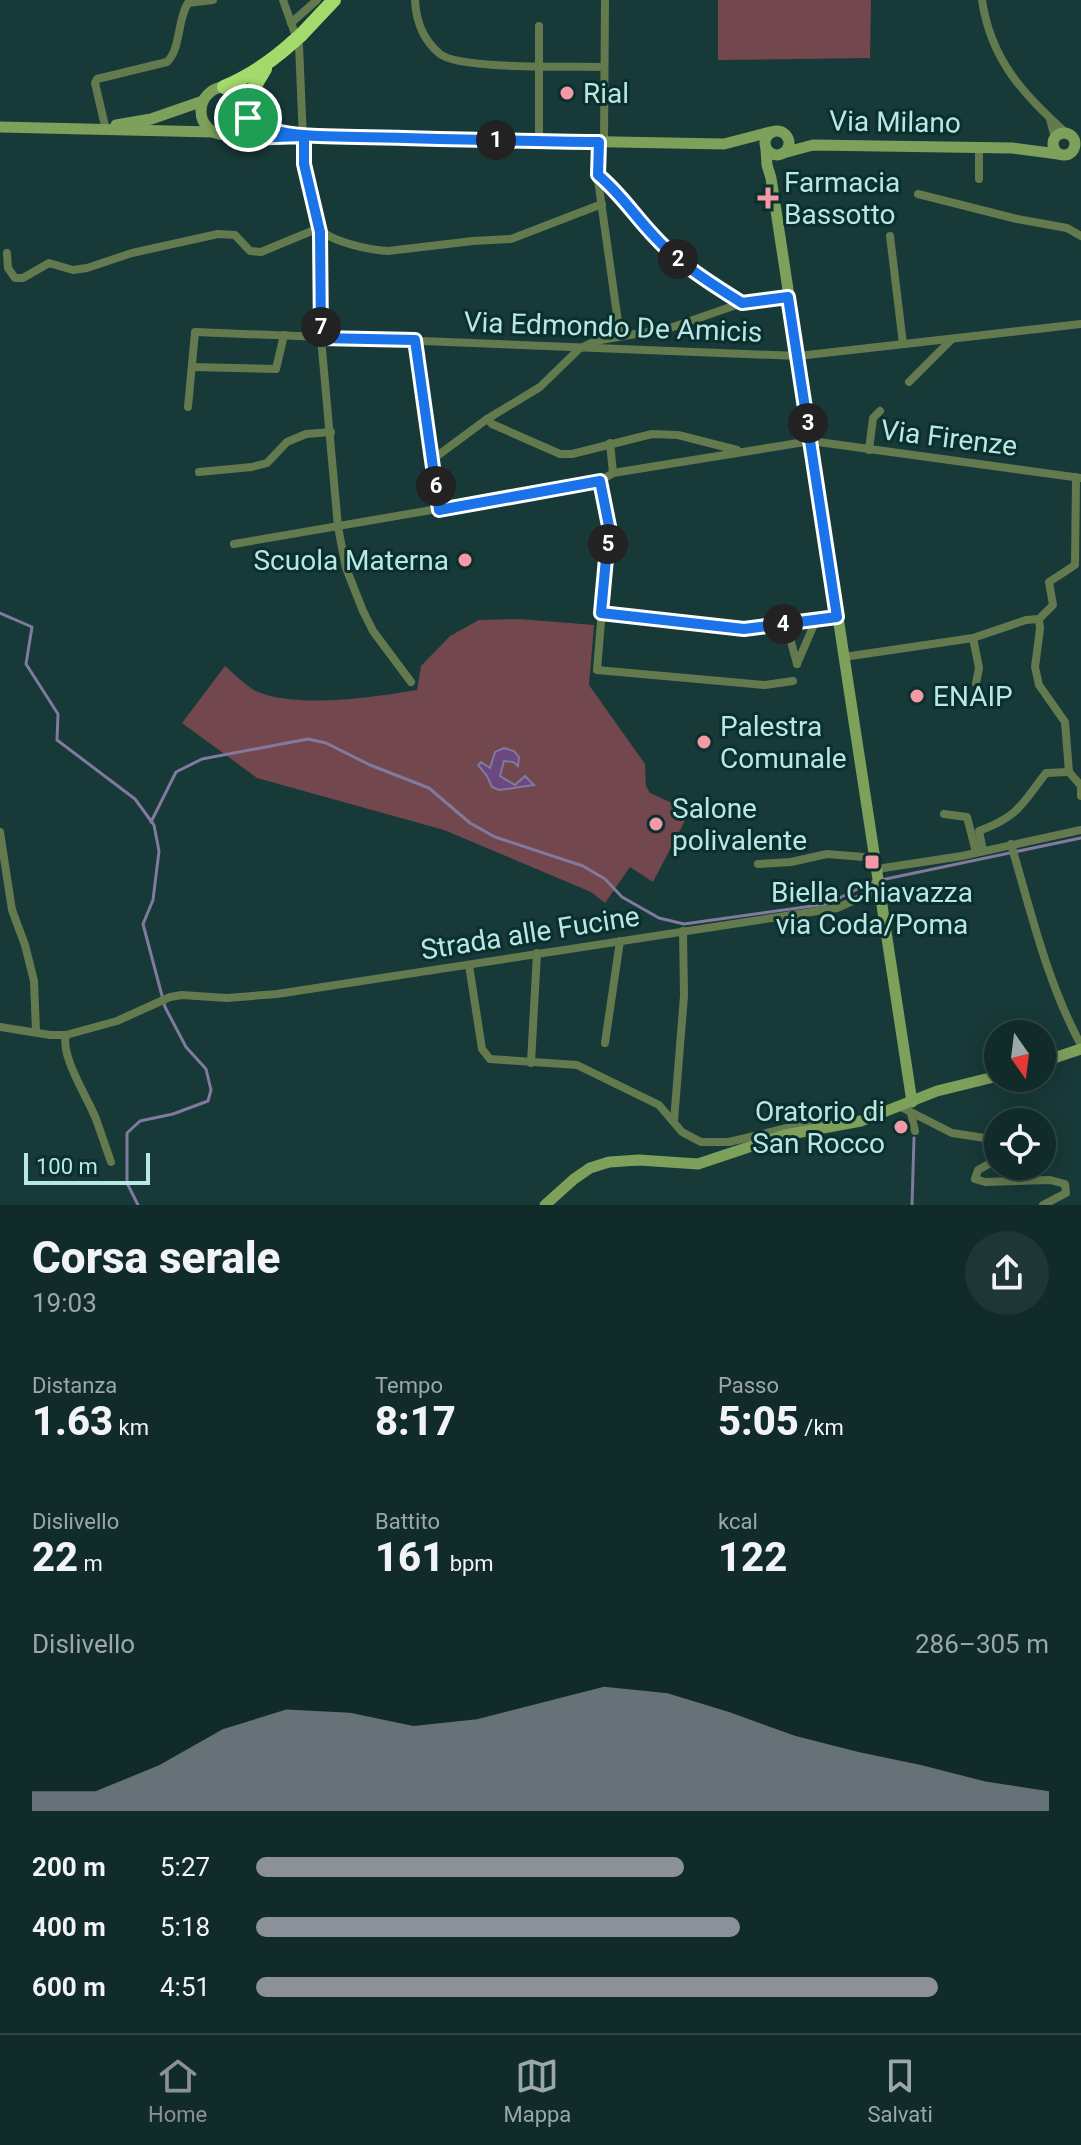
<!DOCTYPE html>
<html lang="it">
<head>
<meta charset="utf-8">
<style>
	:root { --surface:#112b2a; --page:#1e3736; --text:#f1f3f6; --muted:#9ca7a8; --line:#304747; --accent:#8c9099 }
	body { margin:0; font-family:Roboto,sans-serif; background:var(--page); color:var(--text); height:100vh; display:flex; flex-direction:column; font-size:30px; white-space:nowrap }
	* { box-sizing:border-box; margin:0 }
	p { font-size:26px; color:var(--muted) }
	.icon { flex:none; width:44px; height:44px; fill:none; stroke:currentColor; stroke-width:2; stroke-linecap:round; stroke-linejoin:round }
	.map { position:relative; height:1205px; overflow:hidden }
	.sheet { display:flex; flex-direction:column; background:var(--surface); flex:1 }
	.sheet>* { flex:none }
	.needle { width:52px; rotate:166deg }
	.fabs { position:absolute; left:984px; top:1020px; display:grid; gap:16px }
	.fabs a { display:grid; place-items:center; width:72px; height:72px; border-radius:50%; background:var(--surface); box-shadow:0 4px 20px #0003,0 0 0 2px var(--line); font-size:40px }
	.scale { position:absolute; left:24px; bottom:20px; width:126px; box-sizing:border-box; padding-left:8px; border:4px solid #b8e8e5; border-top:0; font-size:22px; line-height:28px; white-space:nowrap; color:#b8e8e5; -webkit-text-stroke:6px #0b2f2d; paint-order:stroke }
	.pin { position:absolute; display:grid; place-items:center; width:68px; height:68px; color:#fff; margin:-34px; border:4px solid #fff; border-radius:50%; box-shadow:0 2px 8px #0007 }
	.km { position:absolute; width:40px; height:40px; margin:-20px; border-radius:50%; background:#222; color:#fff; font-size:22px; line-height:40px; text-align:center }
	.round { display:grid; place-items:center; flex:none; width:84px; height:84px; border-radius:42px; background:var(--page) }
	.summary { display:flex; align-items:center; justify-content:space-between; height:136px; padding:0 32px }
	h1 { font-size:44px; font-weight:800; line-height:60px }
	.stats { display:grid; grid-template-columns:repeat(3,1fr); gap:12px; height:136px; padding:8px 32px }
	.stats div { display:grid; align-content:center }
	.stats b { font-size:40px; font-weight:800 }
	.stats small { font-size:22px; font-weight:400 }
	.stats p { font-size:22px }
	.chart { height:224px; padding:16px 32px }
	.chart p { display:flex; justify-content:space-between }
	.chart svg { width:100%; height:144px; margin-top:8px; fill:var(--accent); opacity:.7 }
	ul { padding:0 32px; list-style:none; font-size:26px }
	li { display:grid; grid-template-columns:128px 96px 1fr; align-items:center; height:60px }
	li i { height:20px; border-radius:10px; background:var(--accent) }
	.menu { display:flex; justify-content:space-around; align-items:center; height:112px; border-top:2px solid var(--line); background:var(--surface); font-size:22px; color:var(--muted) }
	.menu a { display:grid; justify-items:center; gap:4px }
	.menu .on { color:var(--accent) }
	.map>svg:first-child { display:block }
	.green { fill:#72474d }
	.water { fill:#69497f; stroke:#81799e; stroke-width:2 }
	.lines { fill:none; stroke-linecap:round; stroke-linejoin:round }
	.stream { stroke:#81799e; stroke-width:3 }
	.street { stroke:#63794e; stroke-width:8 }
	.secondary { stroke:#7da05b; stroke-width:11 }
	.highway { stroke:#a3da6b; stroke-width:14 }
	.highway-bridge { stroke:#a3da6b; stroke-width:14 }
	.route-casing { stroke:#fff; stroke-width:16 }
	.route { stroke:#1a73e8; stroke-width:10 }
	.poi-dot { fill:#f49aa7; stroke:#0b2f2d; stroke-width:3 }
	.labels { text-anchor:middle; dominant-baseline:central; stroke-width:6; stroke-linejoin:round; paint-order:stroke }
	.poi-label { font-size:28px; fill:#b8e8e5; stroke:#0b2f2d; text-anchor:start }
	.street-label { font-size:28px; fill:#b8e8e5; stroke:#0b2f2d }
</style>
</head>
<body>
<div class="map">
<svg width="1081" height="1205" viewBox="0 0 1081 1205">
	<rect width="100%" height="100%" fill="#173938"/>
	<g class="green">
		<path d="M 718,0 L 871,0 L 870,58 L 718,60 Z"/>
		<path d="M 519,619 L 594,625 L 589,685 L 645,764 L 646,786 L 650,793 L 672,803 L 692,807 L 653,882 L 630,867 L 605,903 L 591,892 L 444,830 L 257,778 L 182,723 L 225,666 C 236,675 248,689 261,693 C 300,708 376,697 417,690 L 421,666 L 450,636 L 479,620 Z"/>
	</g>
	<path class="water" d="M 504,748 L 514,751 L 519,757 L 518,766 L 513,762 L 504,761 L 500,776 L 515,785 L 525,776 L 534,785 L 499,790 L 492,787 L 487,776 L 478,765 L 481,762 L 490,768 L 495,752 Z"/>
	<g class="lines">
		<g class="stream">
			<path d="M 0,613 L 32,627 L 26,664 L 58,714 L 57,740 L 135,799 L 154,825 L 159,851 L 153,900 L 143,924 L 165,1007 L 186,1047 L 206,1069 L 211,1090 L 208,1101 L 173,1114 L 140,1121 L 127,1133 L 127,1183 L 138,1205"/>
			<path d="M 151,822 L 176,772 L 202,759 L 308,739 L 326,743 L 370,765 L 429,788 L 470,823 L 495,837 L 583,866 L 605,879 L 622,897 L 659,918 L 684,924 L 827,904 L 874,881"/>
			<path d="M 881,880 L 1081,838"/>
			<path d="M 912,1205 L 914,1138"/>
		</g>
		<g class="street">
			<path d="M 283,0 L 299,45 L 304,164 L 320,232 L 321,338 L 338,527 L 346,568 L 363,611 L 373,631 L 411,682"/>
			<path d="M 415,0 C 416,21 423,40 440,54 C 460,70 573,66 604,67"/>
			<path d="M 982,0 C 991,61 1023,93 1066,133"/>
			<path d="M 291,23 L 317,0"/>
			<path d="M 539,26 L 539,141"/>
			<path d="M 1050,119 L 1055,138"/>
			<path d="M 105,126 L 95,83 L 97,79 L 167,62 C 181,49 177,20 188,3 L 213,0"/>
			<path d="M 599,142 L 598,180 L 620,336"/>
			<path d="M 604,142 L 605,0"/>
			<path d="M 598,175 C 620,193 634,215 653,235 C 678,263 710,283 742,303"/>
			<path d="M 979,179 L 979,147"/>
			<path d="M 918,194 L 1017,219 L 1067,228 L 1081,236"/>
			<path d="M 890,236 L 903,344"/>
			<path d="M 7,253 L 8,268 L 15,278 L 23,278 L 49,263 L 73,270 L 87,268 L 132,253 L 218,234 L 235,235 L 250,251 L 261,252 L 319,228 C 330,242 370,250 388,251 L 473,241 L 511,239 L 602,204"/>
			<path d="M 415,340 L 439,510"/>
			<path d="M 192,367 L 276,369 L 284,335"/>
			<path d="M 909,382 L 951,340"/>
			<path d="M 188,407 L 195,332 L 798,356 L 1081,324"/>
			<path d="M 487,419 L 492,424 L 560,454 L 572,454 L 652,434 L 678,435 L 737,450"/>
			<path d="M 610,443 L 613,473"/>
			<path d="M 869,450 L 873,418 L 880,411"/>
			<path d="M 433,459 L 487,419 L 540,387 L 579,349 L 595,341 L 670,328 L 742,303 L 788,297"/>
			<path d="M 199,472 L 252,467 L 267,463 L 287,442 L 306,434 L 331,432"/>
			<path d="M 600,481 L 609,526 L 597,670 L 765,685 L 793,681"/>
			<path d="M 234,544 L 600,481 L 613,473 L 811,441 L 1081,478"/>
			<path d="M 601,613 L 744,629 L 837,617"/>
			<path d="M 1039,619 L 1040,629 L 1035,667 L 1039,685 L 1065,722 L 1069,772 L 1081,786 L 1081,796"/>
			<path d="M 1039,619 L 1053,605 L 1049,582 L 1075,565 L 1076,477"/>
			<path d="M 786,623 L 797,664"/>
			<path d="M 973,638 L 979,668 L 976,683"/>
			<path d="M 844,657 L 973,638 L 1026,620 L 1039,619"/>
			<path d="M 797,664 L 816,620"/>
			<path d="M 944,814 L 967,817 L 976,852"/>
			<path d="M 0,832 L 12,910 L 25,945 L 34,981 L 36,1032"/>
			<path d="M 1011,844 C 1031,912 1047,982 1081,1045"/>
			<path d="M 983,851 L 979,831 C 1019,816 1021,805 1046,773 L 1069,772"/>
			<path d="M 758,864 L 791,862 L 827,854 L 876,858"/>
			<path d="M 877,869 L 962,856 L 1081,830"/>
			<path d="M 469,965 L 482,1049 L 490,1059 L 577,1065 L 659,1105 L 682,1132 L 701,1142 L 729,1142 L 787,1128 L 825,1123"/>
			<path d="M 0,1027 L 50,1035 L 66,1035 L 117,1021 L 170,997 L 182,995 L 227,998 L 277,994 L 837,908 L 880,889"/>
			<path d="M 66,1035 C 60,1056 88,1098 96,1119 C 101,1133 106,1148 111,1162"/>
			<path d="M 605,1043 L 620,941"/>
			<path d="M 531,1063 L 537,953"/>
			<path d="M 901,1107 L 952,1133 L 998,1140"/>
			<path d="M 911,1113 L 915,1131"/>
			<path d="M 674,1121 L 684,996 L 683,931"/>
			<path d="M 998,1159 L 978,1170 L 975,1179 L 985,1182 L 1050,1180 L 1065,1184 L 1066,1193 L 1043,1205"/>
		</g>
		<g class="secondary">
			<circle cx="225" cy="111" r="24"/>
			<path d="M 248,118 L 268,130 L 282,132"/>
			<path d="M 116,125 L 151,119 L 203,101"/>
			<path d="M 0,127 L 213,132"/>
			<circle cx="777" cy="143" r="12"/>
			<circle cx="1064" cy="144" r="11"/>
			<path d="M 232,134 L 244,138 L 304,136 L 724,144 L 770,132"/>
			<path d="M 766,149 L 767,165 L 771,178 L 912,1102"/>
			<path d="M 783,153 L 813,145 L 1012,148 L 1058,154"/>
			<path d="M 1042,1062 L 1081,1049"/>
			<path d="M 545,1205 L 574,1179 L 590,1168 L 609,1162 L 639,1160 L 698,1164 L 785,1135 L 861,1121 L 937,1091 L 998,1076"/>
		</g>
		<g class="highway">
			<path d="M 301,35 L 334,0"/>
			<path d="M 224,87 C 250,76 272,61 293,42"/>
			<path d="M 249,105 L 253,89 L 265,69"/>
		</g>
		<path class="highway-bridge" d="M 293,42 L 301,35"/>
	</g>
	<g class="lines">
		<defs>
			<path id="route" d="M 248,118 C 270,133 293,135 318,136 C 412,138 505,141 599,142 L 598,175 C 620,193 634,215 653,235 C 678,263 710,283 742,303 L 788,297 L 837,617 L 744,629 L 601,613 L 609,526 L 600,481 L 439,510 L 415,340 L 321,338 L 320,232 L 304,164 L 304,136 L 244,138 L 232,134 L 242,128 L 248,118"/>
		</defs>
		<use href="#route" class="route-casing"/>
		<use href="#route" class="route"/>
	</g>
	<g class="poi-dot">
		<circle cx="567" cy="93" r="8"/>
		<path d="M764 186h8v8h8v8h-8v8h-8v-8h-8v-8h8z"/>
		<circle cx="465" cy="560" r="8"/>
		<circle cx="917" cy="696" r="8"/>
		<circle cx="704" cy="742" r="8"/>
		<circle cx="656" cy="824" r="8"/>
		<rect x="864" y="854" width="16" height="16" rx="4"/>
		<circle cx="901" cy="1127" r="8"/>
	</g>
	<g class="labels">
		<g class="poi-label">
			<text x="583" y="93">Rial</text>
			<text x="784" y="182">Farmacia<tspan x="784" dy="32">Bassotto</tspan></text>
			<text x="449" y="560" text-anchor="end">Scuola Materna</text>
			<text x="933" y="696">ENAIP</text>
			<text x="720" y="726">Palestra<tspan x="720" dy="32">Comunale</tspan></text>
			<text x="672" y="808">Salone<tspan x="672" dy="32">polivalente</tspan></text>
			<text x="872" y="892" text-anchor="middle">Biella Chiavazza<tspan x="872" dy="32">via Coda/Poma</tspan></text>
			<text x="885" y="1111" text-anchor="end">Oratorio di<tspan x="885" dy="32">San Rocco</tspan></text>
		</g>
		<g class="street-label">
			<text transform="translate(895 122) rotate(1)">Via Milano</text>
			<text transform="translate(613 327) rotate(2)">Via Edmondo De Amicis</text>
			<text transform="translate(949 438) rotate(7)">Via Firenze</text>
			<text transform="translate(530 933) rotate(-9)">Strada alle Fucine</text>
		</g>
	</g>
</svg>
<div class="fabs">
<a><svg class="needle" viewBox="-14 -14 28 28"><path d="M0-13l5 13h-10z" fill="#e53935"/><path d="M0 13l5-13h-10z" fill="#9ca7a8"/></svg></a>
<a><svg class="icon" aria-label="locate" viewBox="0 0 24 24"><circle cx="12" cy="12" r="6"/><path d="M12 2v4M12 18v4M2 12h4M18 12h4"/></svg></a>
</div>
<div class="scale">100 m</div>
<div class="pin" style="left:248px;top:118px;background:#1e9e55"><svg class="icon" aria-label="arrive" viewBox="0 0 24 24"><path d="M6 21V4h12l-3 4 3 4H6"/></svg></div>
<b class="km" style="left:496px;top:140px">1</b>
<b class="km" style="left:678px;top:259px">2</b>
<b class="km" style="left:808px;top:423px">3</b>
<b class="km" style="left:783px;top:624px">4</b>
<b class="km" style="left:608px;top:544px">5</b>
<b class="km" style="left:436px;top:486px">6</b>
<b class="km" style="left:321px;top:327px">7</b>
</div>
<section class="sheet">
<div class="summary"><div><h1>Corsa serale</h1><p>19:03</p></div><a class="round"><svg class="icon" aria-label="share" viewBox="0 0 24 24"><path d="M12 15V3M7 8l5-5 5 5M5 13v7h14v-7"/></svg></a></div>
<div class="stats">
<div><p>Distanza</p><b>1.63<small> km</small></b></div>
<div><p>Tempo</p><b>8:17</b></div>
<div><p>Passo</p><b>5:05<small> /km</small></b></div>
</div>
<div class="stats">
<div><p>Dislivello</p><b>22<small> m</small></b></div>
<div><p>Battito</p><b>161<small> bpm</small></b></div>
<div><p>kcal</p><b>122</b></div>
</div>
<div class="chart"><p><span>Dislivello</span>286–305 m</p>
<svg viewBox="0 0 160 44" preserveAspectRatio="none"><path d="M0 44V38L10 38L20 30L30 19L40 13L50 14L60 18L70 16L80 11L90 6L100 8L110 14L120 21L130 26L140 30L150 35L160 38V44z"/></svg>
</div>
<ul>
<li><b>200 m</b>5:27<i style="width:54%"></i></li>
<li><b>400 m</b>5:18<i style="width:61%"></i></li>
<li><b>600 m</b>4:51<i style="width:86%"></i></li>
</ul>
</section>
<nav class="menu">
<a class="on"><svg class="icon" aria-label="home" viewBox="0 0 24 24"><path d="M3 11l9-7 9 7M6 9v11h12V9"/></svg>Home</a>
<a><svg class="icon" aria-label="map" viewBox="0 0 24 24"><path d="M3 6l6-2 6 2 6-2v14l-6 2-6-2-6 2zM9 4v14M15 6v14"/></svg>Mappa</a>
<a><svg class="icon" aria-label="saved" viewBox="0 0 24 24"><path d="M7 4h10v16l-5-4-5 4z"/></svg>Salvati</a>
</nav>
</body>
</html>
